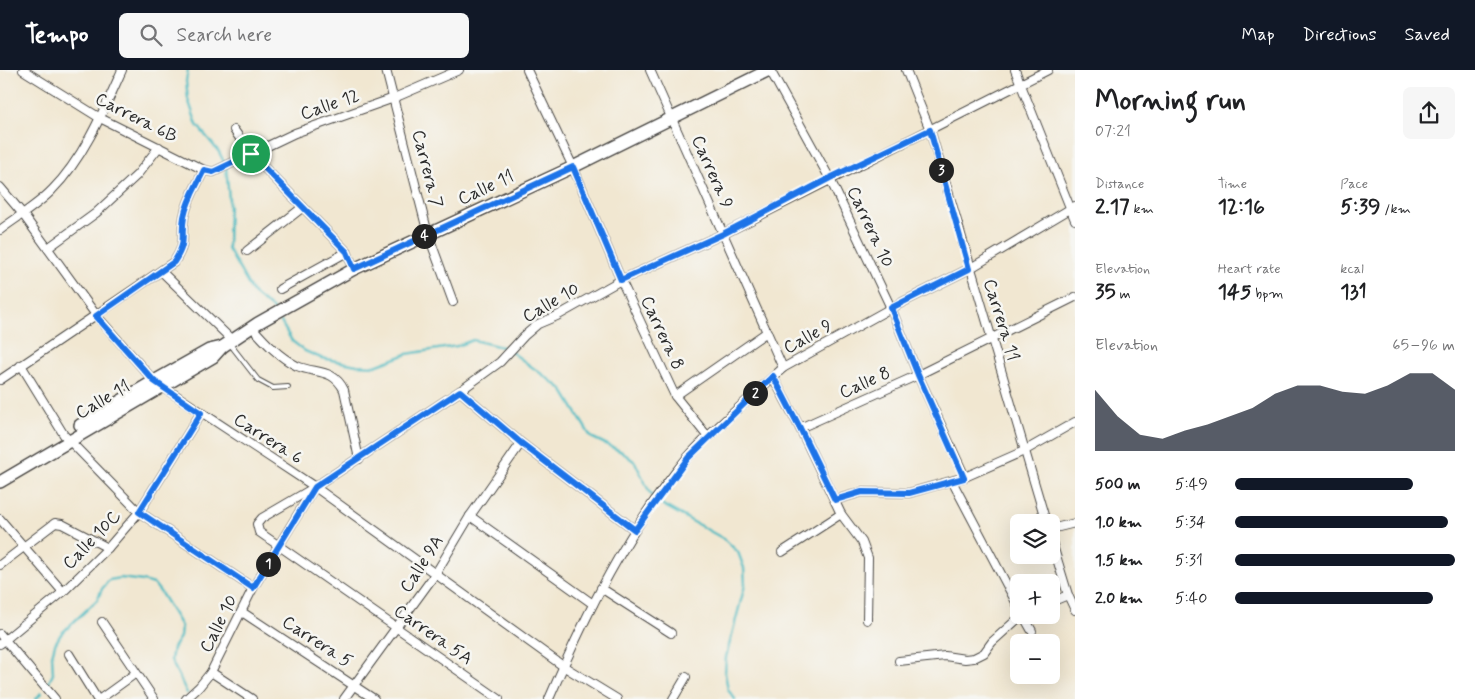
<!DOCTYPE html>
<html lang="en">
<head>
<meta charset="utf-8">
<style>
	:root { --surface:#fff; --page:#f6f6f6; --text:#202124; --muted:#757577; --accent:#111827 }
	body { margin:0; font-family:Mynerve,sans-serif; background:var(--page); color:var(--text); height:100vh; display:flex; flex-direction:column; font-size:19px; white-space:nowrap }
	* { box-sizing:border-box; margin:0 }
	p { font-size:16px; color:var(--muted) }
	.icon { flex:none; width:28px; height:28px; fill:none; stroke:currentColor; stroke-width:2; stroke-linecap:round; stroke-linejoin:round }
	.map { position:relative; flex:1; overflow:hidden }
	.sheet { display:flex; flex-direction:column; background:var(--surface); width:400px }
	.sheet>* { flex:none }
	.fabs { position:absolute; left:1010px; top:444px; display:grid; gap:10px }
	.fabs a { display:grid; place-items:center; width:50px; height:50px; border-radius:8px; background:var(--surface); box-shadow:0 5px 20px #0002; font-size:25px }
	.pin { position:absolute; display:grid; place-items:center; width:42px; height:42px; color:#fff; margin:-21px; border:2px solid #fff; border-radius:50%; box-shadow:0 1px 5px #0007 }
	.km { position:absolute; width:25px; height:25px; margin:-12px; border-radius:50%; background:#222; color:#fff; font-size:14px; line-height:25px; text-align:center }
	.round { display:grid; place-items:center; flex:none; width:52px; height:52px; border-radius:8px; background:var(--page) }
	.overview { display:flex; align-items:center; justify-content:space-between; height:85px; padding:0 20px }
	h1 { font-size:28px; font-weight:700; line-height:38px }
	.stats { display:grid; grid-template-columns:repeat(3,1fr); gap:8px; height:85px; padding:5px 20px }
	.stats div { display:grid; align-content:center }
	.stats b { font-size:21px; font-weight:700 }
	.stats small { font-size:14px; font-weight:400 }
	.stats p { font-size:14px }
	.chart { height:140px; padding:10px 20px }
	.chart p { display:flex; justify-content:space-between }
	.chart svg { width:100%; height:90px; margin-top:5px; fill:var(--accent); opacity:.7 }
	ul { padding:0 20px; list-style:none; font-size:16px }
	li { display:grid; grid-template-columns:80px 60px 1fr; align-items:center; height:38px }
	li i { height:12px; border-radius:6px; background:var(--accent) }
	header { display:flex; align-items:center; gap:30px; box-sizing:border-box; height:70px; padding:0 25px; background:var(--accent); color:#fff }
	header strong { font-size:24px }
	nav { display:flex; gap:28px; margin-inline-start:auto; font-size:18px }
	.search { width:350px; height:45px; background:var(--page); display:flex; align-items:center; gap:12px; box-sizing:border-box; padding:0 18px; border-radius:8px; color:var(--muted); font-size:19px }
	main { display:flex; flex:1; min-height:0 }
	.map>svg:first-child { display:block }
	.lines { fill:none; stroke-linecap:round; stroke-linejoin:round }
	.stream { stroke:#4bbac1; stroke-width:2.5 }
	.lane-casing { stroke:#494744; stroke-width:6 }
	.street-casing { stroke:#494744; stroke-width:10 }
	.secondary-casing { stroke:#494744; stroke-width:14 }
	.lane { stroke:#fff; stroke-width:4 }
	.street { stroke:#fff; stroke-width:8 }
	.secondary { stroke:#fff; stroke-width:11 }
	.route-casing { stroke:#fff; stroke-width:10 }
	.route { stroke:#1a73e8; stroke-width:6 }
	.labels { text-anchor:middle; dominant-baseline:central; stroke-width:5; stroke-linejoin:round; paint-order:stroke }
	.street-label { font-size:18px; fill:#2b2b2b; stroke:#f6f6f2 }
</style>
</head>
<body>
<header>
<strong>Tempo</strong>
<div class="search"><svg class="icon" aria-label="search" viewBox="0 0 24 24"><circle cx="10" cy="10" r="6"/><path d="M15 15l6 6"/></svg>Search here</div>
<nav><a>Map</a><a>Directions</a><a>Saved</a></nav>
</header>
<main>
<div class="map">
<svg width="1075" height="629" viewBox="0 0 1075 629">
	<rect width="100%" height="100%" fill="#f6f6f2"/>
	<filter id="ink" filterUnits="userSpaceOnUse"><feTurbulence type="fractalNoise" baseFrequency=".02" numOctaves="2"/><feDisplacementMap in="SourceGraphic" scale="10" xChannelSelector="R" yChannelSelector="G"/><feConvolveMatrix kernelMatrix="1 2 1 2 8 2 1 2 1" color-interpolation-filters="sRGB"/></filter>
	<filter id="wash" filterUnits="userSpaceOnUse"><feTurbulence type="fractalNoise" baseFrequency=".0096" numOctaves="4" result="noise"/><feDisplacementMap in="SourceGraphic" scale="20" xChannelSelector="R" yChannelSelector="G"/><feGaussianBlur stdDeviation="1.12" result="paint"/><feColorMatrix in="noise" values="0 0 0 0 0 0 0 0 0 0 0 0 0 0 0 0 0 1.4 0 .05"/><feComposite in="paint" operator="in"/></filter>
	<g filter="url(#wash)">
		<rect width="100%" height="100%" fill="#f1e7d1"/>
		<g class="lines">
			<g class="stream">
				<path d="M 188,0 L 186,11 L 188,29 L 197,55 L 219,82 L 226,96 L 229,129 L 228,179 L 253,223 L 274,240"/>
				<path d="M 278,247 L 292,271 L 305,281 L 321,288 L 357,295 L 375,296 L 407,284 L 457,276 L 473,270 L 506,278 L 562,319 L 591,367 L 622,382 L 635,392 L 650,423 L 663,435 L 724,469 L 738,482 L 744,498 L 745,515 L 726,587 L 725,603 L 728,620 L 735,629"/>
				<path d="M 47,616 L 53,604 L 52,585 L 55,574 L 61,564 L 97,530 L 102,519 L 109,510 L 121,508 L 143,511 L 154,514 L 161,523 L 181,556 L 180,567 L 173,578 L 171,590 L 187,623"/>
				<path d="M 36,629 L 41,623"/>
			</g>
		</g>
	</g>
	<g filter="url(#ink)">
		<g class="lines">
			<defs>
				<path id="lane" d="M 230,274 L 258,310 L 273,318 L 288,317"/>
				<g id="street">
					<path d="M 23,0 L 100,48 L 204,100 L 213,102 L 295,63 L 394,28 L 459,0"/>
					<path d="M 386,0 L 428,164 L 453,232"/>
					<path d="M 527,0 L 573,97 L 621,210 L 675,326 L 708,367"/>
					<path d="M 650,0 L 783,298"/>
					<path d="M 770,0 L 830,109 L 891,238 L 918,305 L 965,407"/>
					<path d="M 906,0 L 930,60 L 1046,452"/>
					<path d="M 1015,0 L 1075,150"/>
					<path d="M 234,60 L 251,84 L 347,182 L 354,199"/>
					<path d="M 0,117 L 22,143 L 96,245 L 154,311 L 315,417 L 563,596 L 617,629"/>
					<path d="M 0,160 C 16,148 39,134 52,120 C 83,89 104,40 122,0"/>
					<path d="M 48,178 L 96,143 L 137,105 L 159,77"/>
					<path d="M 247,181 L 303,137"/>
					<path d="M 161,201 L 232,270"/>
					<path d="M 280,219 L 347,182"/>
					<path d="M 252,257 C 265,272 279,287 297,296 C 316,304 333,298 344,320 L 359,389"/>
					<path d="M 21,295 L 64,365 L 139,442 L 253,518"/>
					<path d="M 773,307 L 800,358 L 841,444 L 862,472 L 868,488 L 867,550"/>
					<path d="M 0,310 L 174,192 C 188,171 180,168 184,147 C 187,130 197,115 204,100"/>
					<path d="M 460,321 L 521,373 L 635,460"/>
					<path d="M 675,326 L 767,262"/>
					<path d="M 800,358 L 918,305 L 1075,227"/>
					<path d="M 952,411 L 1019,538"/>
					<path d="M 835,430 L 862,422 L 909,423 L 965,407 L 1024,381 L 1075,352"/>
					<path d="M 470,446 L 593,534"/>
					<path d="M 0,449 L 63,522"/>
					<path d="M 1051,459 L 1075,453"/>
					<path d="M 1051,469 L 1068,525 L 1075,540"/>
					<path d="M 782,482 L 841,444"/>
					<path d="M 0,495 L 55,453 L 62,454 L 108,478"/>
					<path d="M 601,518 L 671,563"/>
					<path d="M 1051,532 L 1068,525"/>
					<path d="M 242,542 L 374,629"/>
					<path d="M 1023,545 L 1032,561"/>
					<path d="M 102,552 L 154,629"/>
					<path d="M 0,564 L 55,629"/>
					<path d="M 0,574 L 63,522 L 108,478 L 139,442 L 201,343"/>
					<path d="M 69,584 L 97,629"/>
					<path d="M 899,591 L 945,586 L 965,589 L 974,588 L 984,583 L 992,572 L 1022,545"/>
					<path d="M 211,602 L 252,629"/>
					<path d="M 100,629 L 136,603"/>
					<path d="M 186,629 L 199,617 L 211,602 L 253,518 L 314,418"/>
					<path d="M 344,629 L 436,503 L 470,446 L 521,373"/>
					<path d="M 499,629 L 259,462 L 257,454 L 262,448 L 315,417 L 460,321 L 500,292 L 524,266 L 538,254 L 557,246 L 621,210 L 723,164 L 1048,0"/>
					<path d="M 549,629 C 586,544 627,460 687,388 C 712,360 745,333 773,307 L 783,298 L 891,238 L 969,199 L 1075,136"/>
					<path d="M 673,629 L 686,607"/>
				</g>
				<g id="secondary">
					<path d="M 80,355 L 154,311 L 209,280 L 222,277"/>
					<path d="M 0,412 L 213,287 L 222,277 L 258,253 L 354,199 L 573,97 L 769,0"/>
				</g>
			</defs>
			<use href="#lane" class="lane-casing"/>
			<use href="#street" class="street-casing"/>
			<use href="#secondary" class="secondary-casing"/>
			<use href="#lane" class="lane"/>
			<use href="#street" class="street"/>
			<use href="#secondary" class="secondary"/>
		</g>
	</g>
	<g class="lines" filter="url(#ink)">
		<defs>
			<path id="route" d="M 930,60 L 969,199 L 891,238 L 918,305 L 964,408 L 909,423 L 862,422 L 835,430 L 800,358 L 773,306 L 688,388 L 635,460 L 521,373 L 460,321 L 315,417 L 253,518 L 139,442 L 201,343 L 154,311 L 96,246 L 174,192 C 188,170 180,168 184,147 C 187,130 197,115 204,100 L 213,102 L 251,84 L 347,182 L 354,199 L 573,97 L 621,210 L 723,164 L 830,108 Z"/>
		</defs>
		<use href="#route" class="route-casing"/>
		<use href="#route" class="route"/>
	</g>
	<g class="labels">
		<g class="street-label">
			<text transform="translate(330 35) rotate(-19)">Calle 12</text>
			<text transform="translate(136 48) rotate(27)">Carrera 6B</text>
			<text transform="translate(427 99) rotate(76)">Carrera 7</text>
			<text transform="translate(712 102) rotate(66)">Carrera 9</text>
			<text transform="translate(486 118) rotate(-25)">Calle 11</text>
			<text transform="translate(870 157) rotate(65)">Carrera 10</text>
			<text transform="translate(551 233) rotate(-30)">Calle 10</text>
			<text transform="translate(1001 250) rotate(73)">Carrera 11</text>
			<text transform="translate(662 263) rotate(65)">Carrera 8</text>
			<text transform="translate(808 267) rotate(-29)">Calle 9</text>
			<text transform="translate(865 313) rotate(-24)">Calle 8</text>
			<text transform="translate(103 330) rotate(-30)">Calle 11</text>
			<text transform="translate(268 369) rotate(33)">Carrera 6</text>
			<text transform="translate(92 470) rotate(-46)">Calle 10C</text>
			<text transform="translate(422 494) rotate(-57)">Calle 9A</text>
			<text transform="translate(219 554) rotate(-63)">Calle 10</text>
			<text transform="translate(433 565) rotate(35)">Carrera 5A</text>
			<text transform="translate(317 572) rotate(33)">Carrera 5</text>
		</g>
	</g>
</svg>
<div class="fabs">
<a><svg class="icon" aria-label="layers" viewBox="0 0 24 24"><path d="M12 4l9 5-9 5-9-5zM3 14l9 5 9-5"/></svg></a>
<a>+</a>
<a>−</a>
</div>
<div class="pin" style="left:251px;top:84px;background:#1e9e55"><svg class="icon" aria-label="arrive" viewBox="0 0 24 24"><path d="M6 21V4h12l-3 4 3 4H6"/></svg></div>
<b class="km" style="left:268px;top:494px">1</b>
<b class="km" style="left:755px;top:323px">2</b>
<b class="km" style="left:941px;top:100px">3</b>
<b class="km" style="left:424px;top:166px">4</b>
</div>
<section class="sheet">
<div class="overview"><div><h1>Morning run</h1><p>07:21</p></div><a class="round"><svg class="icon" aria-label="share" viewBox="0 0 24 24"><path d="M12 15V3M7 8l5-5 5 5M5 13v7h14v-7"/></svg></a></div>
<div class="stats">
<div><p>Distance</p><b>2.17<small> km</small></b></div>
<div><p>Time</p><b>12:16</b></div>
<div><p>Pace</p><b>5:39<small> /km</small></b></div>
</div>
<div class="stats">
<div><p>Elevation</p><b>35<small> m</small></b></div>
<div><p>Heart rate</p><b>145<small> bpm</small></b></div>
<div><p>kcal</p><b>131</b></div>
</div>
<div class="chart"><p><span>Elevation</span>65–96 m</p>
<svg viewBox="0 0 160 44" preserveAspectRatio="none"><path d="M0 44V14L10 27L20 36L30 38L40 34L50 31L60 27L70 23L80 16L90 12L100 12L110 15L120 16L130 12L140 6L150 6L160 14V44z"/></svg>
</div>
<ul>
<li><b>500 m</b>5:49<i style="width:81%"></i></li>
<li><b>1.0 km</b>5:34<i style="width:97%"></i></li>
<li><b>1.5 km</b>5:31<i style="width:100%"></i></li>
<li><b>2.0 km</b>5:40<i style="width:90%"></i></li>
</ul>
</section>
</main>
</body>
</html>
